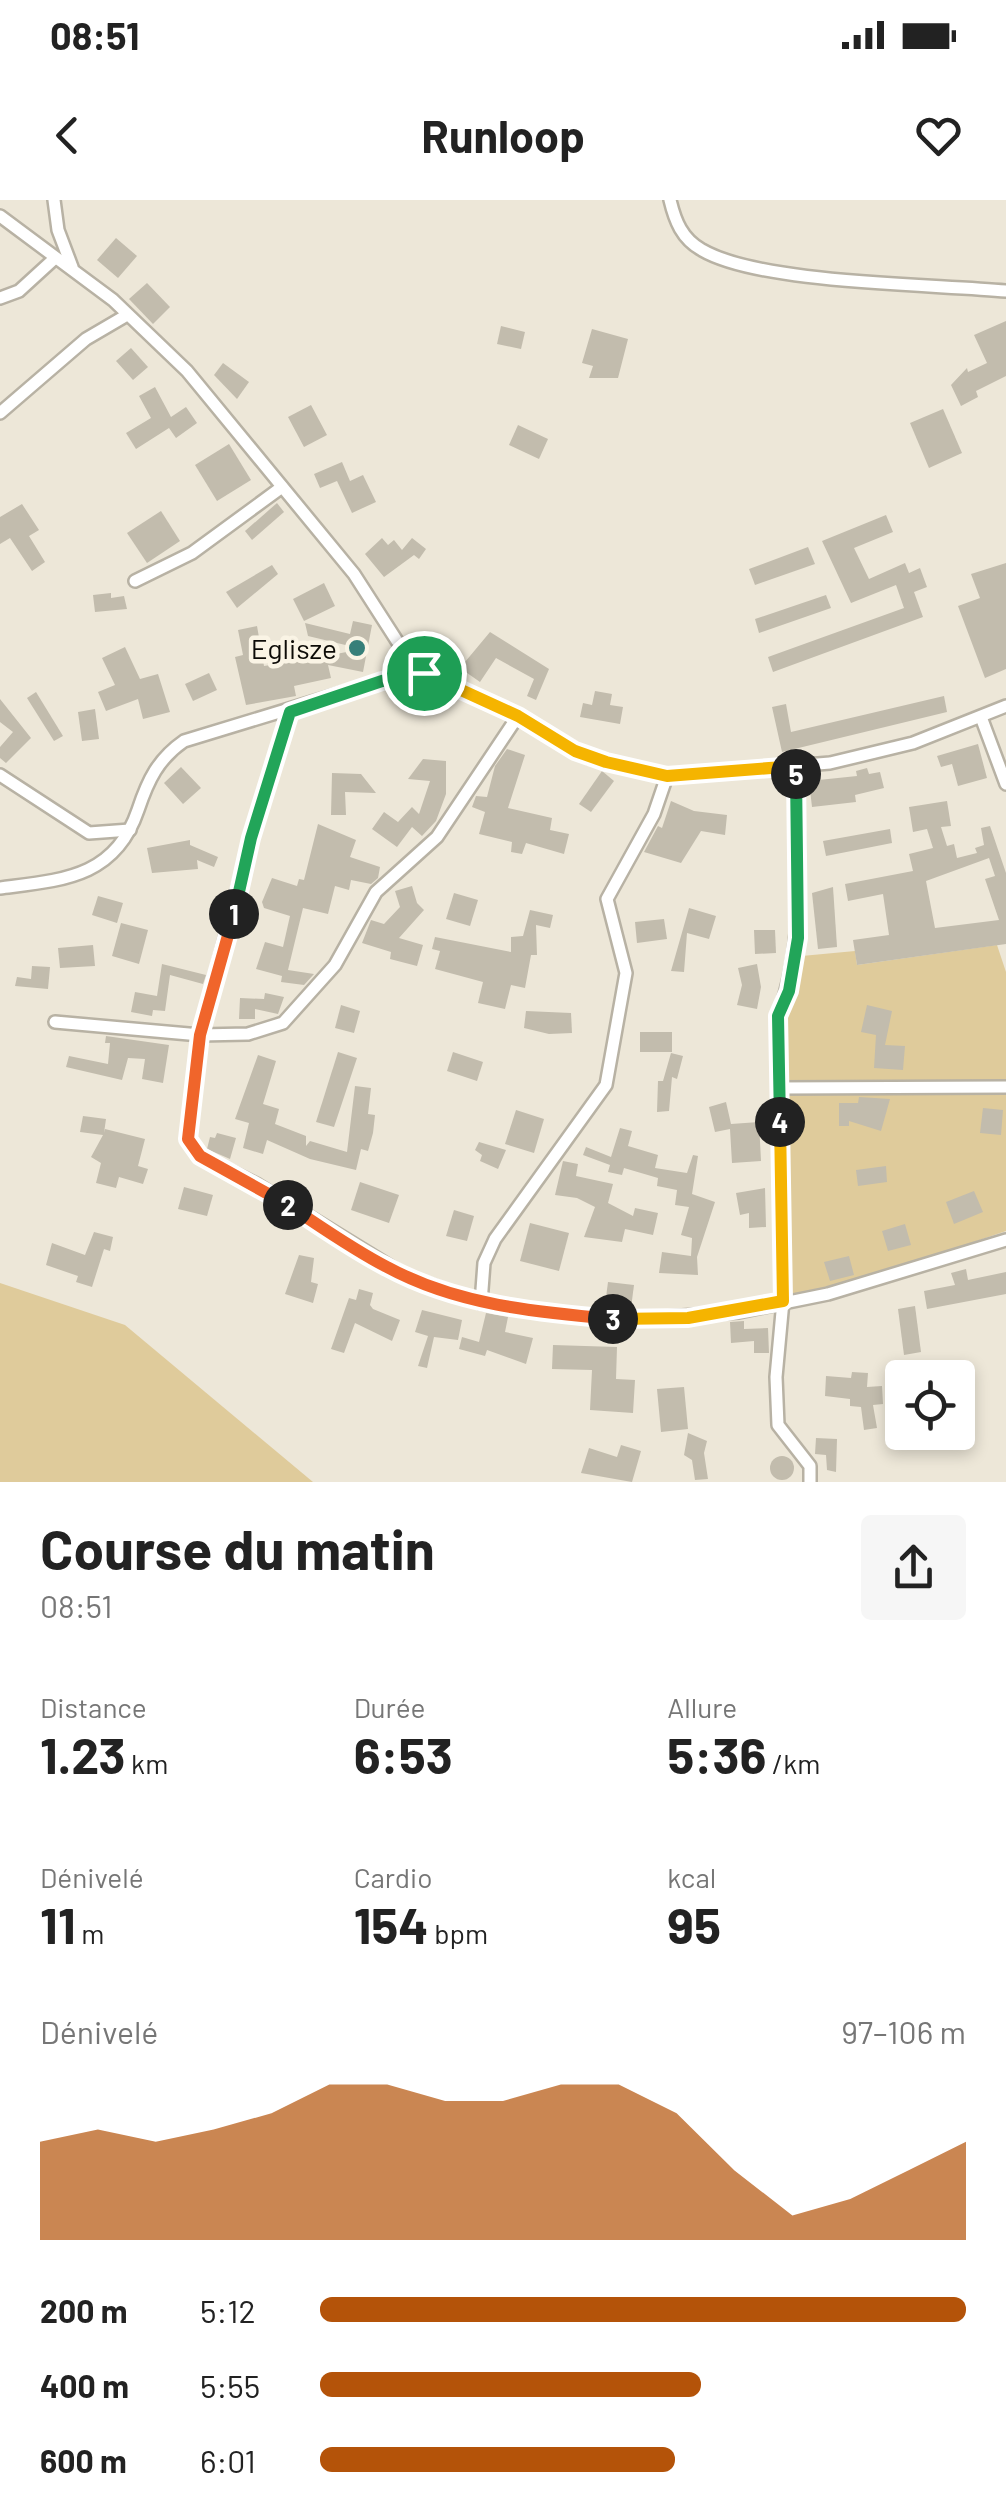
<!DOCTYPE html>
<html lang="fr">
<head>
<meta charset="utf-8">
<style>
	:root { --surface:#fff; --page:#f6f6f6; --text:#222; --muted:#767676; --accent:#b45309 }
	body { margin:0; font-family:Barlow,sans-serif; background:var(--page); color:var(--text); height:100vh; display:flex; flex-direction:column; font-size:38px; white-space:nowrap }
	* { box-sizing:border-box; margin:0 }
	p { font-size:32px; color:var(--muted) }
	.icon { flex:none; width:55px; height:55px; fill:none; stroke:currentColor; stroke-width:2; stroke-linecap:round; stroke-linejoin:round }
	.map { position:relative; height:1282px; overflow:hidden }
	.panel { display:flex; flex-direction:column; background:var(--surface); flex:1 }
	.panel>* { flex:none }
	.tools { position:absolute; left:885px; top:1160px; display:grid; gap:20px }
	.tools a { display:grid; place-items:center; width:90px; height:90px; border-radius:10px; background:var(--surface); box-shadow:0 5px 15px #0003; font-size:50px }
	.pin { position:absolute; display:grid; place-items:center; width:85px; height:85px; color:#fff; margin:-42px; border:5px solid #fff; border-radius:50%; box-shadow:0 2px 10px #0007 }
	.km { position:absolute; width:50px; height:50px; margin:-25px; border-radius:50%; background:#222; color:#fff; font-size:28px; line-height:50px; text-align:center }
	.round { display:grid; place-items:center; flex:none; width:105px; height:105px; border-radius:10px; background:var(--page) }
	.overview { display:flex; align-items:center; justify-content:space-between; height:170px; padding:0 40px }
	h1 { font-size:55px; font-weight:700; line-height:75px }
	.metrics { display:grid; grid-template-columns:repeat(3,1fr); gap:15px; height:170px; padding:10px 40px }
	.metrics div { display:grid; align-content:center }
	.metrics b { font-size:50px; font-weight:700 }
	.metrics small { font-size:28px; font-weight:400 }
	.metrics p { font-size:28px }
	.chart { height:280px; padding:20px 40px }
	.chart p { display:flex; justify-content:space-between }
	.chart svg { width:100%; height:180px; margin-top:10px; fill:var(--accent); opacity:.7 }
	ul { padding:0 40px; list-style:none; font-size:32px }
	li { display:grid; grid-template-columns:160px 120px 1fr; align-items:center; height:75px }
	li i { height:25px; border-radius:12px; background:var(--accent) }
	.status { display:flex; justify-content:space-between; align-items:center; height:70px; padding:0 50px; background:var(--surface); direction:ltr }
	.status svg { height:28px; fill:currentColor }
	header { display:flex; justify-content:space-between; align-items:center; height:130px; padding:0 40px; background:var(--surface); font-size:45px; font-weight:700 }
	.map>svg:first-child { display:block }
	.green { fill:#dfcb9b }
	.building { fill:#c2bcad; fill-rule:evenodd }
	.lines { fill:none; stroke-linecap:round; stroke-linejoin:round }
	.minor-casing { stroke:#b8b2a4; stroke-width:16 }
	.minor { stroke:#fff; stroke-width:11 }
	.split-1-casing { stroke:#fff; stroke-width:20 }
	.split-2-casing { stroke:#fff; stroke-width:20 }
	.split-3-casing { stroke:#fff; stroke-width:20 }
	.split-4-casing { stroke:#fff; stroke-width:20 }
	.split-5-casing { stroke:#fff; stroke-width:20 }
	.split-6-casing { stroke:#fff; stroke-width:20 }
	.split-1 { stroke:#22a559; stroke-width:12 }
	.split-2 { stroke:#f0652b; stroke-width:12 }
	.split-3 { stroke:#f0652b; stroke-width:12 }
	.split-4 { stroke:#f5b400; stroke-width:12 }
	.split-5 { stroke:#22a559; stroke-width:12 }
	.split-6 { stroke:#f5b400; stroke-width:12 }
	.poi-dot { fill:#377f79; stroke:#faf4e5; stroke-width:4 }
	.labels { text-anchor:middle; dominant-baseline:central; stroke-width:9; stroke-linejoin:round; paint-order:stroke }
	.poi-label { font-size:28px; fill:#0d0b07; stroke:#faf4e5; text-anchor:end }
</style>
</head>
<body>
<div class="status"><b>08:51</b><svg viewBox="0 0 49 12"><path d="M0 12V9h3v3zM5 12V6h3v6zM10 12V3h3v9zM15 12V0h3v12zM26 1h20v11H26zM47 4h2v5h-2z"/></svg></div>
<header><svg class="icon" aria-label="back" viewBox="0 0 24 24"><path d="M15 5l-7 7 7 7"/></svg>Runloop<svg class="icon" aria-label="heart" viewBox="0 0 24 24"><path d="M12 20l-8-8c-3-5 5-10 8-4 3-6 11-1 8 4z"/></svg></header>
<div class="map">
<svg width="1006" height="1282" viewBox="0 0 1006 1282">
	<rect width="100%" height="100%" fill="#ede7d8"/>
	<g class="green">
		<path d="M 997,745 L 1006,772 L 1006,1031 L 850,1084 L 786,1098 L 780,817 L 791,757 L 855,751 L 857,765 Z"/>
		<path d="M 0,1083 L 125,1125 L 313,1282 L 0,1282 Z"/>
	</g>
	<g class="building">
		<path d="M 116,38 L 137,56 L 118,78 L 97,60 Z"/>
		<path d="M 147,83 L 170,107 L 153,124 L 129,99 Z"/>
		<path d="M 1006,121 L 1006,176 L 976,191 L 978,197 L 961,206 L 951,185 L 967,168 L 968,172 L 987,163 L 974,135 Z"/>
		<path d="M 501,126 L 525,132 L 521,149 L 497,144 Z"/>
		<path d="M 592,129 L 628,139 L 618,178 L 589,178 L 593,166 L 582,163 Z"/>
		<path d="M 131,148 L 148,167 L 133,180 L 116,161 Z"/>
		<path d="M 223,163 L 249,182 L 237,199 L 214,175 Z"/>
		<path d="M 155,187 L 171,217 L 186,207 L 197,223 L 176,238 L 169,228 L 136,249 L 126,233 L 151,218 L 139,196 Z"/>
		<path d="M 311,205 L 327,235 L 304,247 L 288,217 Z"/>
		<path d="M 943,209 L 962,253 L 929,268 L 910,223 Z"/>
		<path d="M 518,225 L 548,239 L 539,259 L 509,245 Z"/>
		<path d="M 229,244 L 251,280 L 217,301 L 195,265 Z"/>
		<path d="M 342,262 L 350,281 L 363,275 L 376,302 L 352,313 L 337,281 L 320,288 L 314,274 Z"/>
		<path d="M 277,303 L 284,312 L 252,340 L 245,331 Z"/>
		<path d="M 22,304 L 39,330 L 29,336 L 45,362 L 32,371 L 10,338 L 0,344 L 0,317 Z"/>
		<path d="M 161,311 L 180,341 L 147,363 L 127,333 Z"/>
		<path d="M 886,315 L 893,332 L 854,348 L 869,379 L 905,363 L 909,373 L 920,368 L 927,387 L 914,392 L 923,417 L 773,472 L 768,457 L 904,408 L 896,385 L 851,403 L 822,341 Z"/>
		<path d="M 382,338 L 388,345 L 394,340 L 402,350 L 412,338 L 426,349 L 419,359 L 414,355 L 384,377 L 365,354 Z"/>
		<path d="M 808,347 L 815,364 L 755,385 L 749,369 Z"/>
		<path d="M 1006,363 L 1006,469 L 985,478 L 958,406 L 980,398 L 971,374 Z"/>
		<path d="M 272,365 L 278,374 L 237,408 L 226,392 Z"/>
		<path d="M 324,383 L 335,406 L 304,421 L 293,399 Z"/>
		<path d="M 111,393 L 111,398 L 124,396 L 127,409 L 95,412 L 93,395 Z"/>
		<path d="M 826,395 L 831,408 L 759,433 L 755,419 Z"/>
		<path d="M 353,421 L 372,425 L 363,472 L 328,465 L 331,478 L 294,486 L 296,496 L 246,505 L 235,457 L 243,455 L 238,430 L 257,426 L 264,466 L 290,462 L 290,446 L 300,446 L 300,461 L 362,449 L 308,436 L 305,423 L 350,434 Z"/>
		<path d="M 490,432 L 549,469 L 536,500 L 527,496 L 534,479 L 496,458 L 480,482 L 460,468 Z"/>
		<path d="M 125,447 L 140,479 L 158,474 L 170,512 L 143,519 L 138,499 L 106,511 L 98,492 L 115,485 L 102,458 Z"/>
		<path d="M 209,473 L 217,490 L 193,501 L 185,484 Z"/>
		<path d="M 595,491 L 612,494 L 610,505 L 623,507 L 620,524 L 580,517 L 583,503 L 592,505 Z"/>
		<path d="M 36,492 L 63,536 L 54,541 L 27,498 Z"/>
		<path d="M 944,496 L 947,512 L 782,552 L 772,507 L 786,504 L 791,532 Z"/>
		<path d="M 0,499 L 31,538 L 6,563 L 0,558 L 0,547 L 13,532 L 0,522 Z"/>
		<path d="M 95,509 L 99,539 L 82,541 L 78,512 Z"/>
		<path d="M 978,544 L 987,578 L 958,586 L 952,564 L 941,567 L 937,556 Z"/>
		<path d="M 507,549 L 525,555 L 508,608 L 552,618 L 550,630 L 569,634 L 564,654 L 526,643 L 522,654 L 511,652 L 512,642 L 479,634 L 485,612 L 472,607 L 476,596 L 487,597 L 495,566 Z"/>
		<path d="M 423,559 L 446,561 L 446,594 L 436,621 L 422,636 L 412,627 L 397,647 L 372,629 L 384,612 L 398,622 L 412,607 L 419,614 L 430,581 L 408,579 Z"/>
		<path d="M 181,567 L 201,588 L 183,604 L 164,583 Z"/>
		<path d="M 867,568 L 869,574 L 880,572 L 884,588 L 855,595 L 856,602 L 812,607 L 809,581 L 857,576 L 856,571 Z"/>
		<path d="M 602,571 L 614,581 L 591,612 L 579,604 Z"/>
		<path d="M 332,573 L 361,574 L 376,593 L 345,592 L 346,615 L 331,615 Z"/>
		<path d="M 671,601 L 694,611 L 727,615 L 725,635 L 701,631 L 681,663 L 644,652 L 658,626 L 662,628 Z"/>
		<path d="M 947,601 L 951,626 L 941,627 L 947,646 L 954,644 L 957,658 L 977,653 L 975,648 L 984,645 L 981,628 L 990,626 L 1006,673 L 1006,744 L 857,765 L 853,740 L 889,735 L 883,694 L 848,701 L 845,684 L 913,671 L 909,654 L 933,648 L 927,629 L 913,632 L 909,607 ZM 989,658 L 995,676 L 985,679 L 999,720 L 935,728 L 926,681 Z"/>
		<path d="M 318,624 L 356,640 L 350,657 L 380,667 L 378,678 L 371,684 L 351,680 L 349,690 L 335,686 L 328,714 L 303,708 L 288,770 L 314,774 L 304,785 L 281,782 L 282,776 L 256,769 L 265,742 L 283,747 L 290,716 L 264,708 L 262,702 L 272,678 L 297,686 L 299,679 L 304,680 Z"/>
		<path d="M 890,629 L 892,643 L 826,656 L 823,641 Z"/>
		<path d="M 190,640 L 190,645 L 218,657 L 214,667 L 197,660 L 198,669 L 152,673 L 147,648 Z"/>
		<path d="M 412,686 L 417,703 L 424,710 L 399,738 L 423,745 L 417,766 L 390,759 L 391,752 L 362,743 L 371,720 L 384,724 L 400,707 L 395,691 Z"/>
		<path d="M 833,687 L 837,747 L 818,749 L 812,693 Z"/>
		<path d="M 454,693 L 478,700 L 470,726 L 446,719 Z"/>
		<path d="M 98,696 L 123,703 L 117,723 L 92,715 Z"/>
		<path d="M 689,708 L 716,716 L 709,739 L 687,733 L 684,772 L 671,771 Z"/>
		<path d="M 530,710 L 553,715 L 550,728 L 536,725 L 537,755 L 531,755 L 525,788 L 511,785 L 505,809 L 478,803 L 483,782 L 435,769 L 440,751 L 432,749 L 435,737 L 511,752 L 511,737 L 523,736 Z"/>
		<path d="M 664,719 L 667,739 L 637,743 L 635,722 Z"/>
		<path d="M 121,723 L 148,730 L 139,764 L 112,756 Z"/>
		<path d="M 754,730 L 775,730 L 776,753 L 755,754 Z"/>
		<path d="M 93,745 L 95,766 L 60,768 L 58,748 Z"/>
		<path d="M 162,764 L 206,775 L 203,784 L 170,775 L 165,811 L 153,810 L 152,816 L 131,812 L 135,792 L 157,796 Z"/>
		<path d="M 757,764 L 761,787 L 757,809 L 737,805 L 742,785 L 738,768 Z"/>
		<path d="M 32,766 L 50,767 L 48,789 L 15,786 L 17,777 L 31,779 Z"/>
		<path d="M 265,793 L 284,797 L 278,814 L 255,809 L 255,819 L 239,819 L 240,798 L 264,799 Z"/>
		<path d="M 341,805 L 360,811 L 354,833 L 335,828 Z"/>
		<path d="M 867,805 L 892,811 L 885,845 L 905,846 L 903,870 L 874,868 L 876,835 L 861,832 Z"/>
		<path d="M 526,811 L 571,813 L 572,833 L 549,834 L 524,828 Z"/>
		<rect x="640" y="832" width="32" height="20"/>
		<path d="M 106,836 L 169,845 L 163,883 L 142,879 L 145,859 L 128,858 L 122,880 L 66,867 L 69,856 L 108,864 L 110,843 L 105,843 Z"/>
		<path d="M 338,852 L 357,858 L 334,927 L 316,922 Z"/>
		<path d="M 453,852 L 483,862 L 477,881 L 447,871 Z"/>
		<path d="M 671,853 L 683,856 L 677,879 L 672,877 L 669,911 L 657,912 L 658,881 L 663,881 Z"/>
		<path d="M 258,855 L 276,861 L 263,904 L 279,909 L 275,924 L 306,936 L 306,946 L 310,941 L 347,952 L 355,886 L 371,888 L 368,914 L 375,915 L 373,933 L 368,951 L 361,949 L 356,970 L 310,959 L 267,940 L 263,954 L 243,948 L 249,923 L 235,919 Z"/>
		<path d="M 859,897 L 890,899 L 881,931 L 849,921 L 849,926 L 839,926 L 839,903 L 858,903 Z"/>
		<path d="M 726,902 L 731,924 L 759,922 L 761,961 L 732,963 L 730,929 L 715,932 L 709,907 Z"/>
		<path d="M 983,908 L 1003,910 L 1001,935 L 980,933 Z"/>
		<path d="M 516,910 L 544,919 L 534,953 L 505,944 Z"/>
		<path d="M 83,916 L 106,919 L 104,933 L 105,929 L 145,939 L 138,966 L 148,969 L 143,984 L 119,977 L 116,988 L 96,983 L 101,963 L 91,957 L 103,935 L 80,932 Z"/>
		<path d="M 620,928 L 632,931 L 628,946 L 658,955 L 655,968 L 687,973 L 693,955 L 698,956 L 692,994 L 715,1002 L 697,1057 L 698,1075 L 659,1073 L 662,1052 L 691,1056 L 692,1038 L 681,1035 L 689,1007 L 675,1005 L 677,990 L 657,986 L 658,978 L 624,968 L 622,975 L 608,972 L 610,965 L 583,955 L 586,947 L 611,957 Z"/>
		<path d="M 217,933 L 236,938 L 230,959 L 207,949 L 210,937 L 215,938 Z"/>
		<path d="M 479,942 L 506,950 L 498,969 L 480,961 L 482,955 L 475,950 Z"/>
		<path d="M 563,961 L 578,964 L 576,976 L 613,984 L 608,1003 L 633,1016 L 635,1008 L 658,1013 L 653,1035 L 625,1029 L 622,1042 L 584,1037 L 595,1007 L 577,998 L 555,995 Z"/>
		<path d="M 886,966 L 887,982 L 858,986 L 856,970 Z"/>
		<path d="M 360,982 L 399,995 L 389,1023 L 351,1010 Z"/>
		<path d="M 184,987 L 213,995 L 207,1016 L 178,1009 Z"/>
		<path d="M 765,988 L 766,1027 L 749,1028 L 749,1013 L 740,1015 L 736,993 Z"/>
		<path d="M 974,991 L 983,1012 L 954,1024 L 946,1002 Z"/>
		<path d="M 454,1010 L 474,1016 L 467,1041 L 446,1036 Z"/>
		<path d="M 530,1023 L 569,1033 L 559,1071 L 520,1061 Z"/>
		<path d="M 905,1024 L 911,1045 L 888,1051 L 882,1031 Z"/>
		<path d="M 94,1032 L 113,1037 L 110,1051 L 104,1049 L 92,1087 L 76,1082 L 78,1076 L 46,1065 L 52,1043 L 85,1055 Z"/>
		<path d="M 299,1055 L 314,1058 L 311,1082 L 318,1084 L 313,1103 L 285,1094 Z"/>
		<path d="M 849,1056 L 854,1075 L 830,1081 L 824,1062 Z"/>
		<path d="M 966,1069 L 968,1080 L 1006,1072 L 1006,1094 L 927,1109 L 924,1091 L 955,1085 L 951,1073 Z"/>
		<path d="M 608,1082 L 634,1085 L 631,1108 L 605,1105 Z"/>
		<path d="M 359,1089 L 373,1093 L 370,1105 L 373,1109 L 400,1120 L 392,1141 L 355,1123 L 344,1153 L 331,1149 L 349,1098 L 356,1100 Z"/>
		<path d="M 915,1106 L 921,1152 L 904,1155 L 898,1109 Z"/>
		<path d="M 422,1110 L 462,1120 L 458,1140 L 434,1137 L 427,1168 L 418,1166 L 428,1136 L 415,1132 Z"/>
		<path d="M 486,1113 L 508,1117 L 505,1132 L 533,1138 L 526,1164 L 487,1150 L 485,1156 L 459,1149 L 462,1137 L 479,1142 Z"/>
		<path d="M 744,1121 L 744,1129 L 768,1128 L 769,1153 L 754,1153 L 754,1141 L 731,1143 L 730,1122 Z"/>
		<path d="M 553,1145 L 617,1147 L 616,1179 L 635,1180 L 633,1213 L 590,1210 L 592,1170 L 552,1169 Z"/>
		<path d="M 852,1172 L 868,1173 L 867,1187 L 882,1186 L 883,1204 L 873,1205 L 877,1228 L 864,1230 L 861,1207 L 850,1206 L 850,1199 L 825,1196 L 826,1176 L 851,1178 Z"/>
		<path d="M 684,1187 L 688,1229 L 661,1232 L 657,1189 Z"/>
		<path d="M 688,1233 L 707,1241 L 704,1253 L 708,1279 L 695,1280 L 692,1260 L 684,1255 Z"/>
		<path d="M 816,1238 L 837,1239 L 836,1272 L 827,1270 L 826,1255 L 815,1254 Z"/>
		<path d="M 621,1245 L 641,1251 L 632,1282 L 581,1273 L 589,1248 L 617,1257 Z"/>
		<circle cx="782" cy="1268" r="12"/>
	</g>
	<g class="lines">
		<defs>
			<g id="minor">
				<path d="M 54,0 L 58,30 L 72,67"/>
				<path d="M 670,0 C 675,21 682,39 702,50 C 760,84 933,84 1006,91"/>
				<path d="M 0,16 L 113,100 L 187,171 L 354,374 L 397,441 L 425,473"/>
				<path d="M 0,98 L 19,91 L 54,59"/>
				<path d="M 0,213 L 86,139 L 127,115"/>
				<path d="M 135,381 L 192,353 L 282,287"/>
				<path d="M 425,473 L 518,516 L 590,558 L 667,576 L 830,563 L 913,543 L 1006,506"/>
				<path d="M 290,511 L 251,638 L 200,835 L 189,939 L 200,956 L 258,985 L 406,1076 L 481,1103 L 580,1116 L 625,1120 L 739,1112 L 828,1094 L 1006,1040"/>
				<path d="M 981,517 L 1006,584"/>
				<path d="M 796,566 C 798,650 807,737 778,816 L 783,1101 L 776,1177 L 778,1225 L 810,1266 L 810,1282"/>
				<path d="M 0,575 L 89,633 L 130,630"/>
				<path d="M 0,688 C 62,680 115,678 138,610 C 148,580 158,559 184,541 L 381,481 L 425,473"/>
				<path d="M 55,822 L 200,835 L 248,834 L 283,823 L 335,765 L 376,692 L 437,637 L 518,516"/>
				<path d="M 779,888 L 1006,887"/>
				<path d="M 481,1103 L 484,1063 L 495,1039 L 606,885 L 626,773 L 607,699 L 654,614 L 667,576"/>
			</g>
		</defs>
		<use href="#minor" class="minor-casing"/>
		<use href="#minor" class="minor"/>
	</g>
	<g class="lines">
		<defs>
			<path id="split-1" d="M 234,714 L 251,638 L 290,512 L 382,481 L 424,473"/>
			<path id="split-2" d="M 234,714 L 200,835 L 188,939 L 200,956 L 288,1005"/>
			<path id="split-3" d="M 288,1005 C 320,1026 352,1049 387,1067 C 457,1105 535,1112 613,1119"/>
			<path id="split-4" d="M 613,1119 L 688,1118 L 783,1101 L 780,922"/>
			<path id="split-5" d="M 780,922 L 778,816 L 789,791 L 798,738 L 796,574"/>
			<path id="split-6" d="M 424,473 L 518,516 L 575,551 L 606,562 L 667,576 L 796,566 L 796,574"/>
		</defs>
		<use href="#split-1" class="split-1-casing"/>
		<use href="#split-2" class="split-2-casing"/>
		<use href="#split-3" class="split-3-casing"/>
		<use href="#split-4" class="split-4-casing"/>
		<use href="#split-5" class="split-5-casing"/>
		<use href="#split-6" class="split-6-casing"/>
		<use href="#split-1" class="split-1"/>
		<use href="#split-2" class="split-2"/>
		<use href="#split-3" class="split-3"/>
		<use href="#split-4" class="split-4"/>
		<use href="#split-5" class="split-5"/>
		<use href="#split-6" class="split-6"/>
	</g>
	<circle class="poi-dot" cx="357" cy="448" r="10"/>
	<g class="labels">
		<g class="poi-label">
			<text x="337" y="448">Eglisze</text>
		</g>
	</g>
</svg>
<div class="tools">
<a><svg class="icon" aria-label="locate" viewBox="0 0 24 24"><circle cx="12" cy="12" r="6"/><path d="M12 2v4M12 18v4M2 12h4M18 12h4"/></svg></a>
</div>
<div class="pin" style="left:424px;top:473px;background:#1e9e55"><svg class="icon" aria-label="arrive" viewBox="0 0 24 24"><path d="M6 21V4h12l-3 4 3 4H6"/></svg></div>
<b class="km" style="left:234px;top:714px">1</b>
<b class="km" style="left:288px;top:1005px">2</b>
<b class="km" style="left:613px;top:1119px">3</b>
<b class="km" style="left:780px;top:922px">4</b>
<b class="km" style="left:796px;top:574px">5</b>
</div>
<section class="panel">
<div class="overview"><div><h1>Course du matin</h1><p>08:51</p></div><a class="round"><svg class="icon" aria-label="share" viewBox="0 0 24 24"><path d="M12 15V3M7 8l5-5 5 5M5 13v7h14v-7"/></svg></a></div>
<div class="metrics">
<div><p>Distance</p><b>1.23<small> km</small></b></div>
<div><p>Durée</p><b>6:53</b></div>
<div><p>Allure</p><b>5:36<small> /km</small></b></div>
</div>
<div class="metrics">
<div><p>Dénivelé</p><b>11<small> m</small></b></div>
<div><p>Cardio</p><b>154<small> bpm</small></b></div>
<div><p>kcal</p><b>95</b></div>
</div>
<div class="chart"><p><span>Dénivelé</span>97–106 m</p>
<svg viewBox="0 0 160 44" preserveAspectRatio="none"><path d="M0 44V20L10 17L20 20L30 17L40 13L50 6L60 6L70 10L80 10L90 6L100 6L110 13L120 27L130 38L140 34L150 27L160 20V44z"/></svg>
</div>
<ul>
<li><b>200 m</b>5:12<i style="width:100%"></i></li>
<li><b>400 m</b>5:55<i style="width:59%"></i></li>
<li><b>600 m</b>6:01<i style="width:55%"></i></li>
</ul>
</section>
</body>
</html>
